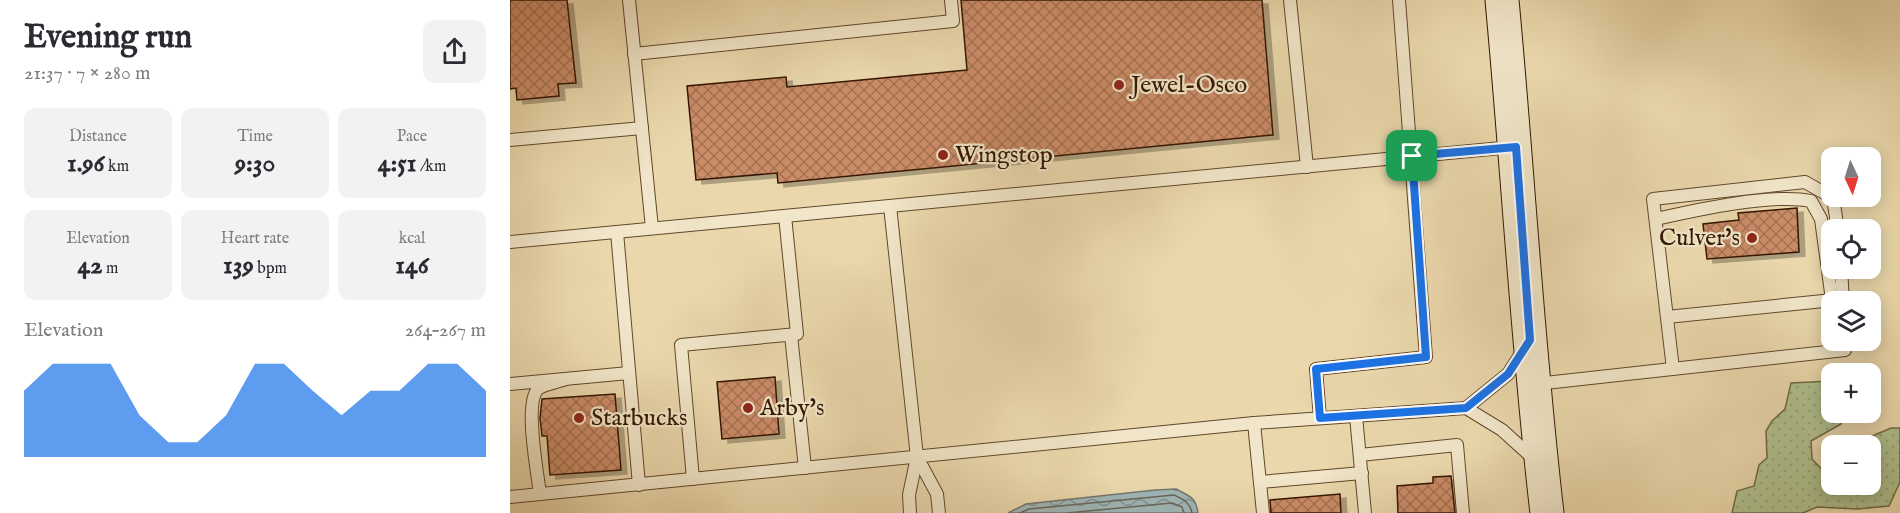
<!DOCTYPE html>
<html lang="en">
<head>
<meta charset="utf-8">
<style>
	:root { --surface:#fff; --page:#f2f2f3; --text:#2b2b33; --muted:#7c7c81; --accent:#1a73e8 }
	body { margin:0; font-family:"IM FELL English",serif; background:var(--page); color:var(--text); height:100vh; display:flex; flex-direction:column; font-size:22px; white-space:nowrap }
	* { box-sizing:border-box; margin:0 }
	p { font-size:20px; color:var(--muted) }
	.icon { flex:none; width:33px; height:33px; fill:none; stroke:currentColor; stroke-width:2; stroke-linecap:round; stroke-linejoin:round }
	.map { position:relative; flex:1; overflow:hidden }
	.panel { display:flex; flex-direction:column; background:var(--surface); width:510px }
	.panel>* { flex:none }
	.needle { width:39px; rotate:176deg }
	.controls { position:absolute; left:1311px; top:147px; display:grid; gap:12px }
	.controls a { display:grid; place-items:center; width:60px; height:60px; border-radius:12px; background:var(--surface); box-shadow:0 3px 15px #0003; font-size:30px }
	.pin { position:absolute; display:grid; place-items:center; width:51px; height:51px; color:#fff; margin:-26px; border-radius:12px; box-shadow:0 3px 9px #0006 }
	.round { display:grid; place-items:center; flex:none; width:63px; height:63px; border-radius:12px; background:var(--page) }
	.head { display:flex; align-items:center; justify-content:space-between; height:102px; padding:0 24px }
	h1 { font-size:33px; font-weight:700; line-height:45px }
	.stats { display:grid; grid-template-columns:repeat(3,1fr); gap:9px; height:102px; padding:6px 24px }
	.stats div { display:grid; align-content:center; border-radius:12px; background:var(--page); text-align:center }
	.stats b { font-size:26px; font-weight:700 }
	.stats small { font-size:16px; font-weight:400 }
	.stats p { font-size:16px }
	.chart { height:168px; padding:12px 24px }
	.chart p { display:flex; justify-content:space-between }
	.chart svg { width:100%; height:108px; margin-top:6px; fill:var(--accent); opacity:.7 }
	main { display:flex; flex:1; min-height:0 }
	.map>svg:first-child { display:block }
	.green { fill:url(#green-dots); stroke:#726c47; stroke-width:1.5 }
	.water { fill:url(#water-waves); stroke:#74766d; stroke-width:1.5 }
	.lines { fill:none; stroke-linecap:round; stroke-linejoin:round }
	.shore { stroke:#69665b; stroke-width:1.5 }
	.building { fill:url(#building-cross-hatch); stroke:#341700; stroke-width:1.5; filter:url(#shadow) }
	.lane-casing { stroke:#62472b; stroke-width:14 }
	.secondary-casing { stroke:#341700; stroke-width:35 }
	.lane { stroke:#f1e6c9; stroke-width:12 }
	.secondary { stroke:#f1e6c9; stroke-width:33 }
	.route-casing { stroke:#fff; stroke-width:12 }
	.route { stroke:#1a73e8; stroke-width:8 }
	.poi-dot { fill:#8f2418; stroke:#f1e6c9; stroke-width:2 }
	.labels { text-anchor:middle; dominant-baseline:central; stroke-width:4.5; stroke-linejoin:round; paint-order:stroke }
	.poi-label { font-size:24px; fill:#341700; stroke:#f1e6c9; text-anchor:start }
</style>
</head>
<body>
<main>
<section class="panel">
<div class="head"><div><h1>Evening run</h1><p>21:37 · 7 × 280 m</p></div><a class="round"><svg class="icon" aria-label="share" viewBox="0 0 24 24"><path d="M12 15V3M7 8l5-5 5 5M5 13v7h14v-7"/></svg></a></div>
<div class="stats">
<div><p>Distance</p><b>1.96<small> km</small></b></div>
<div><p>Time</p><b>9:30</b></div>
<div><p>Pace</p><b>4:51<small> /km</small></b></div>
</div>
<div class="stats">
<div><p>Elevation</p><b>42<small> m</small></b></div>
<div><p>Heart rate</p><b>139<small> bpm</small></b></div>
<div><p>kcal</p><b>146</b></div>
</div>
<div class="chart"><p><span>Elevation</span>264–267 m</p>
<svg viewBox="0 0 160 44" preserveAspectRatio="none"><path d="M0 44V17L10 6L20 6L30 6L40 27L50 38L60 38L70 27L80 6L90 6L100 17L110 27L120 17L130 17L140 6L150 6L160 17V44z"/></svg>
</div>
</section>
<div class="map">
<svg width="1390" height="513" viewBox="0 0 1390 513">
	<defs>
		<pattern id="green-dots" width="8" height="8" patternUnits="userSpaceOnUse" patternTransform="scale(1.5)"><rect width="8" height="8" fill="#b0c08e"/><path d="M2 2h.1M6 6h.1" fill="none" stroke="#98a479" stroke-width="1.8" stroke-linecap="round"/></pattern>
		<pattern id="water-waves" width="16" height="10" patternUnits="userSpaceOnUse" patternTransform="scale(1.5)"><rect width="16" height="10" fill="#9eb6b6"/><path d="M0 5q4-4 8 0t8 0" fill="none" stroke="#829392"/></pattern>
		<pattern id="building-cross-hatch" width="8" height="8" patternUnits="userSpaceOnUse" patternTransform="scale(1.5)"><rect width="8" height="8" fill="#cb8c68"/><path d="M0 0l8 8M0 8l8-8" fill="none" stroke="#a67153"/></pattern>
		<filter id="shadow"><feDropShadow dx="6" dy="4" stdDeviation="0" flood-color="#0004"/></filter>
	</defs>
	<rect width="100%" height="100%" fill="#ead8ac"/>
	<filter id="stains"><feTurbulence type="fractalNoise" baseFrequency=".00333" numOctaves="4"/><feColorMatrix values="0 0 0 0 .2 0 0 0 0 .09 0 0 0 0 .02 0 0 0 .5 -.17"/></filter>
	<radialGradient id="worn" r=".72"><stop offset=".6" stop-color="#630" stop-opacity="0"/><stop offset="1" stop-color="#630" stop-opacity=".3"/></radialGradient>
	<path class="green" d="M 1321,381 L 1322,412 L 1332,413 L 1331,424 L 1301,441 L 1302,459 L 1321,479 L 1322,484 L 1360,484 L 1360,446 L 1341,445 L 1381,428 L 1390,428 L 1390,482 L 1379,506 L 1347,509 L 1307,507 L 1293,513 L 1222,513 L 1227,491 L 1244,486 L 1249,465 L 1257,458 L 1256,431 L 1262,421 L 1275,409 L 1281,383 Z"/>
	<path class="water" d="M 666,489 C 679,496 686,497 688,513 L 498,513 L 516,504 L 645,490 Z"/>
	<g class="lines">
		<g class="shore">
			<path d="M 510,513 L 519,509 L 664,495 C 673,499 680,502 682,513"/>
			<path d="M 557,513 L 662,503 L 672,507 L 674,513"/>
		</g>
	</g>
	<g class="building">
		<path d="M 0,0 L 57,0 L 66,83 L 48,84 L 49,96 L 7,100 L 6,88 L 0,89 Z"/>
		<path d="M 451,0 L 752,0 L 763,135 L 268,183 L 267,173 L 186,180 L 177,86 L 276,77 L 277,87 L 457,70 Z"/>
		<path d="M 1287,208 L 1289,252 L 1197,259 L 1193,224 L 1229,220 L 1228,213 Z"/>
		<path d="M 265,377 L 269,434 L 212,439 L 207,382 Z"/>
		<path d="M 105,394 L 111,470 L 40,475 L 37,436 L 32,436 L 30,418 L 32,399 Z"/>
		<path d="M 941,476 L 945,513 L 888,513 L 887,486 L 923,483 L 923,477 Z"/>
		<path d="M 830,494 L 831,513 L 761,513 L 760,500 Z"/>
	</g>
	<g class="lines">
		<defs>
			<g id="lane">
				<path d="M 119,0 L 142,228"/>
				<path d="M 780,0 L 797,167"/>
				<path d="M 124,54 L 443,21 L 441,0"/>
				<path d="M 0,140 L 132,128"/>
				<path d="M 380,206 L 407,457 L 399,495 L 400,513"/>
				<path d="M 1146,219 C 1186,210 1262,193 1301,201 L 1311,219 L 1322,300"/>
				<path d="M 107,232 L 129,485"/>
				<path d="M 0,242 L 1002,147"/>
				<path d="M 1331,268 L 1333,302"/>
				<path d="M 1157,317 L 1333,299"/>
				<path d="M 281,335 L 295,468"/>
				<path d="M 1163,369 L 1143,199 L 1295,182 L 1323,198 L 1328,230"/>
				<path d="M 0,384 L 119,373"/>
				<path d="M 1026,384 L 1335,350 L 1335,340"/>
				<path d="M 956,408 L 992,430 L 1024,459"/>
				<path d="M 846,416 L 855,513"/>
				<path d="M 810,418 L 806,369 L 916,357 L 889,0"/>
				<path d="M 744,423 L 753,513"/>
				<path d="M 850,455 L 947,445 L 953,513"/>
				<path d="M 407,457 L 427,494 L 429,513"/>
				<path d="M 183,479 L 171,345 L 287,334 L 275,216"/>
				<path d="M 750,482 L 852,473"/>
				<path d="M 30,494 C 28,475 13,400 29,388 C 35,384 48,382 56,379"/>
				<path d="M 0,497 L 744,423 L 956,408 L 998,374 L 1014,349"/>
			</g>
			<path id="secondary" d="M 992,0 C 1008,171 1017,342 1037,513"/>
		</defs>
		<use href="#lane" class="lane-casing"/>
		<use href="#secondary" class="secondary-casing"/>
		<use href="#lane" class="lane"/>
		<use href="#secondary" class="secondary"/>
	</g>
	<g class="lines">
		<defs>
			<path id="route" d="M 1006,147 L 1020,340 L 998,374 L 956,408 L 810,418 L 806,369 L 916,357 L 902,156 Z"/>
		</defs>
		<use href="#route" class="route-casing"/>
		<use href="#route" class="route"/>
	</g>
	<g class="poi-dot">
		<circle cx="609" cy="85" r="6"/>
		<circle cx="433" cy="155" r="6"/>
		<circle cx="1242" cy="238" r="6"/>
		<circle cx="238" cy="408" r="6"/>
		<circle cx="69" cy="418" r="6"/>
	</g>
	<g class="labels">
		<g class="poi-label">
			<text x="621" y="85">Jewel-Osco</text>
			<text x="445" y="155">Wingstop</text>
			<text x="1230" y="238" text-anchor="end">Culver's</text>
			<text x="250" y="408">Arby's</text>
			<text x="81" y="418">Starbucks</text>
		</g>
	</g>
	<rect width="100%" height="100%" filter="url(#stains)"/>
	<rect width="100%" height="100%" fill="url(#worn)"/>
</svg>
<div class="controls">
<a><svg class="needle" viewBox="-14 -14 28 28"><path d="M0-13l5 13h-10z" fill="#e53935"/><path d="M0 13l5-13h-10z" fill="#7c7c81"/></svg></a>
<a><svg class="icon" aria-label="locate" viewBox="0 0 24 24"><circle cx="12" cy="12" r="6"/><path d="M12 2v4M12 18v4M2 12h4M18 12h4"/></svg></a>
<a><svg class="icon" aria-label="layers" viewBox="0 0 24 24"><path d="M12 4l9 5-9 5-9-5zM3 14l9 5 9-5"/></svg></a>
<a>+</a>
<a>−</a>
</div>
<div class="pin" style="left:902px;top:156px;background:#1e9e55"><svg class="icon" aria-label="arrive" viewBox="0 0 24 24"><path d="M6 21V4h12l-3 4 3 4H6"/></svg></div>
</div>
</main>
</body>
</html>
